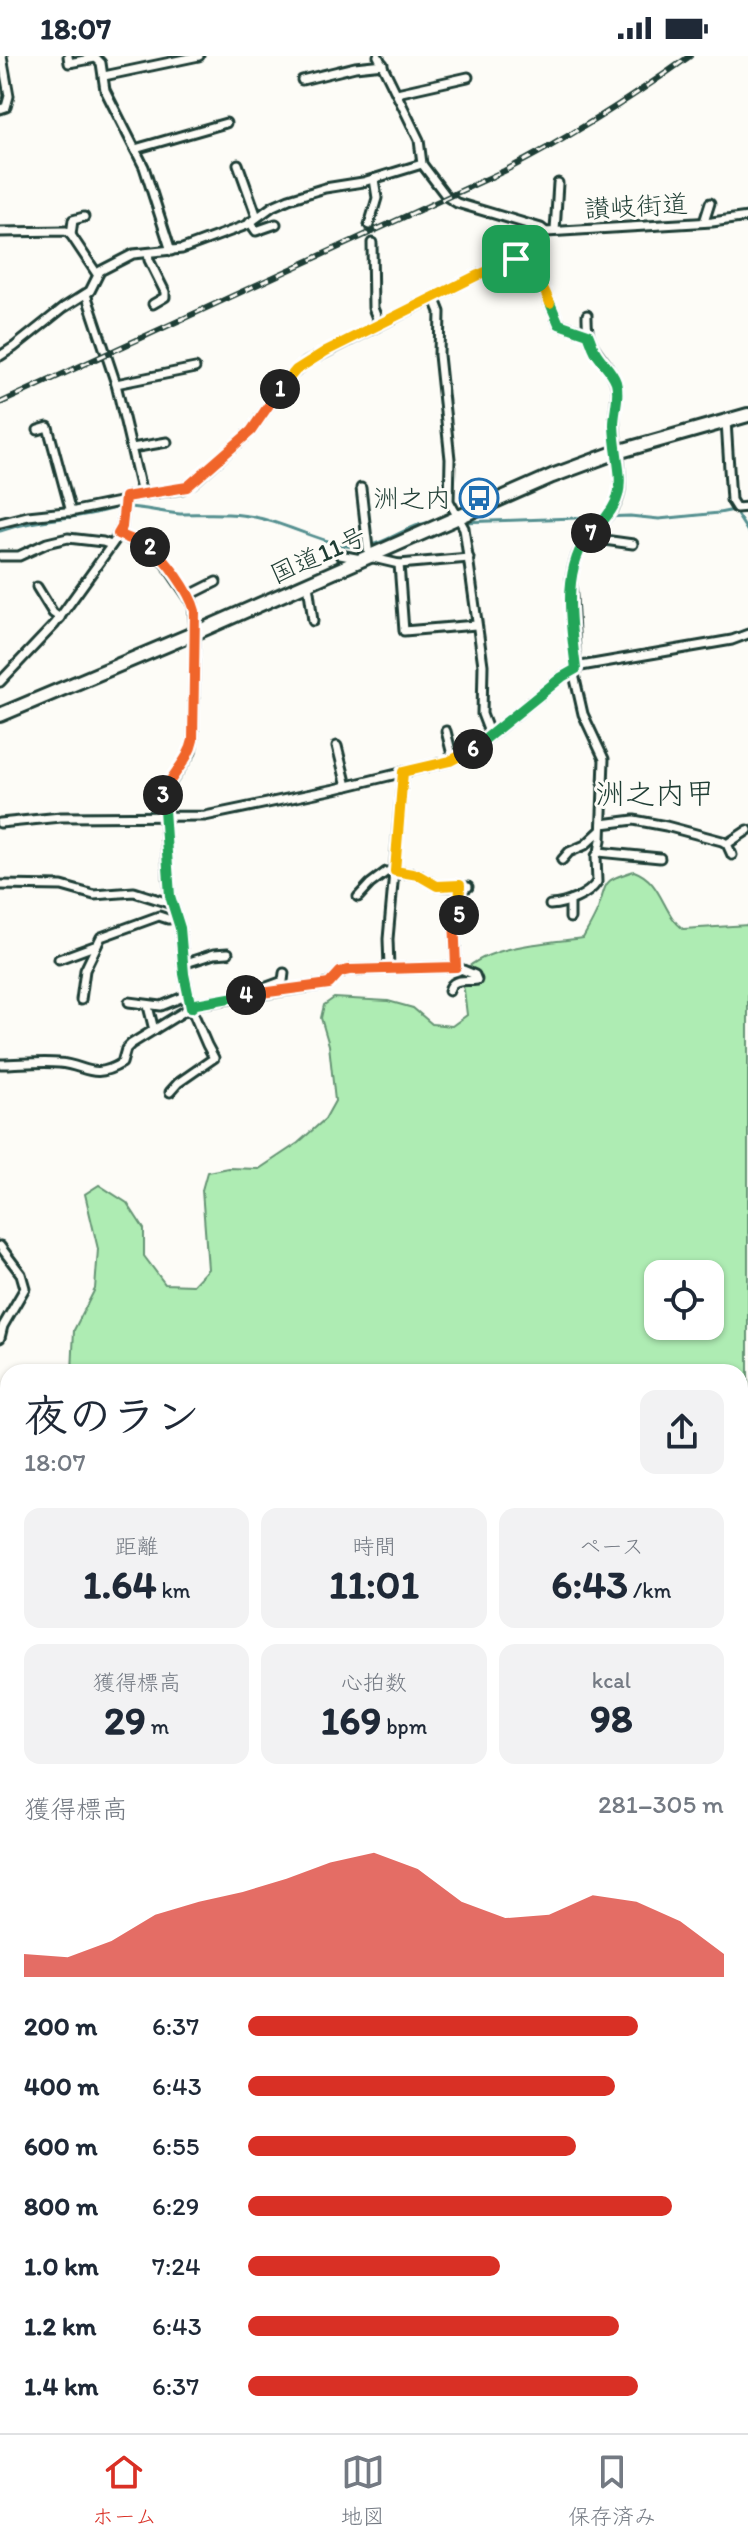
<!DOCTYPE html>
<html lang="ja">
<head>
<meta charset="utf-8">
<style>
	:root { --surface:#fff; --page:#f2f2f3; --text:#1f2937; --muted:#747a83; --line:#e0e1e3; --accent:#d93025 }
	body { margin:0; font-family:Itim,"Klee One",sans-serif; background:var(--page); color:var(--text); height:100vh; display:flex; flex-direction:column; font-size:30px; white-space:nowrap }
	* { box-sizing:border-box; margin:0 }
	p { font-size:26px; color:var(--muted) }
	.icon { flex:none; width:44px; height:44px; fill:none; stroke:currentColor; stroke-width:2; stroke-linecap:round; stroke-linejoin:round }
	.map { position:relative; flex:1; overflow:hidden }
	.sheet { position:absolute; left:0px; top:1308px; width:748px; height:1070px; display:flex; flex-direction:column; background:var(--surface); border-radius:24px 24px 0 0; box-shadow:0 2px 6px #0004 }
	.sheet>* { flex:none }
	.controls { position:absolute; left:644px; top:1204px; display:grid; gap:16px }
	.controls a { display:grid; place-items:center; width:80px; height:80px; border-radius:16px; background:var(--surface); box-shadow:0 2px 6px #0004; font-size:40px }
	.pin { position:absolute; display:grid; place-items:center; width:68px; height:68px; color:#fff; margin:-34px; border-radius:16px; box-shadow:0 4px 12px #0006 }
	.km { position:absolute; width:40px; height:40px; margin:-20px; border-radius:50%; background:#222; color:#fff; font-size:22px; line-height:40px; text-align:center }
	.round { display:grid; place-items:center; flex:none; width:84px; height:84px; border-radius:16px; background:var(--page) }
	.overview { display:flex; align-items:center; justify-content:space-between; height:136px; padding:0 24px }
	h1 { font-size:44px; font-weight:700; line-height:60px }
	.stats { display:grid; grid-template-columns:repeat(3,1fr); gap:12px; height:136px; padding:8px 24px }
	.stats div { display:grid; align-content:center; border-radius:16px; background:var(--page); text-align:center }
	.stats b { font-size:40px; font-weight:700 }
	.stats small { font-size:22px; font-weight:400 }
	.stats p { font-size:22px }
	.chart { height:224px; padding:16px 24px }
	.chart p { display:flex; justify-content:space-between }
	.chart svg { width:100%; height:144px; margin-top:8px; fill:var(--accent); opacity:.7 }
	ul { padding:0 24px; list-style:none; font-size:26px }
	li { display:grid; grid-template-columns:128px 96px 1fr; align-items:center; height:60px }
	li i { height:20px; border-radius:10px; background:var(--accent) }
	.status { display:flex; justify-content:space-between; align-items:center; height:56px; padding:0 40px; background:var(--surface); direction:ltr }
	.status svg { height:22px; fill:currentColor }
	.menu { display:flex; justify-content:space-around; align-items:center; height:112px; border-top:2px solid var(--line); background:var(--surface); font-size:22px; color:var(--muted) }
	.menu a { display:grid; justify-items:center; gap:4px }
	.menu .active { color:var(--accent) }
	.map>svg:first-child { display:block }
	.green { fill:#aeecb3; stroke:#669474; stroke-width:2; fill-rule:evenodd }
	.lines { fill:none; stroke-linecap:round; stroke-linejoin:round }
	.stream { stroke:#549090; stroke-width:3 }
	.motorway-tunnel { stroke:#d1d6d0; stroke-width:14; stroke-dasharray:14 7; stroke-linecap:butt }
	.minor-casing { stroke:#1f3d34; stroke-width:13 }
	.primary-casing { stroke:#1f3d34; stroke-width:17 }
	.trunk-casing { stroke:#1f3d34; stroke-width:18 }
	.minor { stroke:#fdfcf7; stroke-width:7 }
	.primary { stroke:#fdfcf7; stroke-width:11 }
	.trunk { stroke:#fdfcf7; stroke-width:12 }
	.rail-casing { stroke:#1f3d34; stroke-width:6 }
	.rail { stroke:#fdfcf7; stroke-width:3; stroke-dasharray:9; stroke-linecap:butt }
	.split-1-casing { stroke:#fff; stroke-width:16 }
	.split-2-casing { stroke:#fff; stroke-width:16 }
	.split-3-casing { stroke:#fff; stroke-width:16 }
	.split-4-casing { stroke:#fff; stroke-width:16 }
	.split-5-casing { stroke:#fff; stroke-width:16 }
	.split-6-casing { stroke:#fff; stroke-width:16 }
	.split-7-casing { stroke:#fff; stroke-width:16 }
	.split-8-casing { stroke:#fff; stroke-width:16 }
	.split-9-casing { stroke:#fff; stroke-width:16 }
	.split-1 { stroke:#f5b400; stroke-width:10 }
	.split-2 { stroke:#f0652b; stroke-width:10 }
	.split-3 { stroke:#f0652b; stroke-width:10 }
	.split-4 { stroke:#22a559; stroke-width:10 }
	.split-5 { stroke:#f0652b; stroke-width:10 }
	.split-6 { stroke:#f5b400; stroke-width:10 }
	.split-7 { stroke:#22a559; stroke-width:10 }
	.split-8 { stroke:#22a559; stroke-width:10 }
	.split-9 { stroke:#f5b400; stroke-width:10 }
	.labels { text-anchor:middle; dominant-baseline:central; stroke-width:6; stroke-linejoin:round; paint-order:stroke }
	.street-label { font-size:26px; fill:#1f3d34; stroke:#fdfcf7 }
	.poi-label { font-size:26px; fill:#1f3d34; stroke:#fdfcf7; text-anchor:end }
	.quarter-label { font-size:30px; fill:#1f3d34; stroke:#fdfcf7 }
</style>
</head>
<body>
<div class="status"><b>18:07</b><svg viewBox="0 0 49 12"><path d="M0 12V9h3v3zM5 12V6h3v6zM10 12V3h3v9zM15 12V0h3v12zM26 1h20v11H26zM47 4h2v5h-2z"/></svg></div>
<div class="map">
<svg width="748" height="2377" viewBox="0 0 748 2377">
	<rect width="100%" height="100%" fill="#fdfcf7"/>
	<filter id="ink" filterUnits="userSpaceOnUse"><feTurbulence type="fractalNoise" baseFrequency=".0125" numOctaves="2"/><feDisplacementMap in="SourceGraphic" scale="16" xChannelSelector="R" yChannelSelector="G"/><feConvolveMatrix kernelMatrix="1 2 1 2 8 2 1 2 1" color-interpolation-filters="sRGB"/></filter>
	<g filter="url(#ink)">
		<g class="green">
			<path d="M 634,815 C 662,825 662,857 683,873 L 748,869 L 748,2377 L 632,2377 L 628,2370 L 740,2370 L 740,1316 L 72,1316 L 74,1274 L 95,1233 L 98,1193 L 85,1138 L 99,1129 L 127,1147 L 144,1173 L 144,1200 L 165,1228 L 193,1229 L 208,1213 L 202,1134 L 207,1116 L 228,1112 L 259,1113 L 298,1087 L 325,1063 L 335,1045 L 329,989 L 321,962 L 324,949 L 334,942 L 388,945 L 413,952 L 432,968 L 452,970 L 467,959 L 464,934 L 459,920 C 483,889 546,887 583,882 C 588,873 594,863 598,853 C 608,824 602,825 634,815 ZM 658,1218 L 710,1218 L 710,1270 L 658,1270 Z"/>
			<path d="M 0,1353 L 8,1357 L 8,1749 L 6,1745 L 0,1744 Z"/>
			<path d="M 8,1941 L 8,2134 L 0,2185 L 0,1947 Z"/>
		</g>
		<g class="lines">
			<g class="stream">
				<path d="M 461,466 L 630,460 L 659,463 L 719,457 L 734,454 L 748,476"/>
				<path d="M 0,475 C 32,464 57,464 90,458 C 102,456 113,451 126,451 C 144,451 162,457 180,458 C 206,458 234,456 259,462 C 287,468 334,492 359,491 C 386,490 408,467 434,466"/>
			</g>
			<g class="motorway-tunnel">
				<path d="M 0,2155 L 8,2155"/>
				<path d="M 740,2177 L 748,2179"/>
				<path d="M 0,2196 L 8,2196"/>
				<path d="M 740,2218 L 748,2219"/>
			</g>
			<defs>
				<g id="minor">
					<path d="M 68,0 L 69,7 L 95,2"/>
					<path d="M 94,0 L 101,7 L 105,34 L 144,111 L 171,195"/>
					<path d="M 378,0 L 419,84 L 422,108 L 447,141 L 457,147 L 541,172 L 546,176"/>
					<path d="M 104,20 L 199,0"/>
					<path d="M 302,24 L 355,11 L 383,8"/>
					<path d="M 397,37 L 468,21"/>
					<path d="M 0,53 L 6,51 L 9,40 L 2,0"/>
					<path d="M 135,93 L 226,67"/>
					<path d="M 238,108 L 257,161"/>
					<path d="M 250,166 L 256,175 L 276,168"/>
					<path d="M 704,166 L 710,147"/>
					<path d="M 369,169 L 377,142 L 374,123"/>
					<path d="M 555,175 L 558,127"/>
					<path d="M 0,176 L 66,175 L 71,179 L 97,218"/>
					<path d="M 71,179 L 73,164 L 84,161"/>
					<path d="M 372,187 L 373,252 L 379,267"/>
					<path d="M 148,197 L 149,204 L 165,236 L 165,241 L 153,248"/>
					<path d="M 516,203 L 538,220 L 559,268 L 587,277"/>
					<path d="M 86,238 L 116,328 L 142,438"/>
					<path d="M 434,241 L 440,256 L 439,299 L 450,403 L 449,445 L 464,472 L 483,609 L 482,658 L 490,679"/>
					<path d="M 0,300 L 14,291 L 63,252 L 90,235 L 100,215 L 133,198 L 182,193 L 247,169 L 273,150 L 289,143 L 325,132 L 363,126 L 422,108"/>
					<path d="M 116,328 L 195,312"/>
					<path d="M 726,365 L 731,444 L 736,452 L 748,451"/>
					<path d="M 38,374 L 48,371 L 71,456"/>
					<path d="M 132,392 L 167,386"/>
					<path d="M 361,432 L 369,501 L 399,508 L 469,502"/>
					<path d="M 0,467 L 28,460 L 75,455 L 124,445"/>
					<path d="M 118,478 L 158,497 L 193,548 L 195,577 L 193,684 L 191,696 L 163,738 L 168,821 L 170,840 L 180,872 L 184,918 L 191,952 L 207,989 L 214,1002 L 178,1027 L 170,1036"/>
					<path d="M 590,478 L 597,483 L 633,488"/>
					<path d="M 340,499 L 361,503"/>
					<path d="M 0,500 L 19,500 L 47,487 L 68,482 L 103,486 L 111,489"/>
					<path d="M 399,508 L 404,575 L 476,569"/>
					<path d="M 308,528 L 313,565"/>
					<path d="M 37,531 L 53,557 L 60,562"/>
					<path d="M 188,540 L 216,526"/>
					<path d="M 576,613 L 571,523 C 573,509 577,495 586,483 C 599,466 617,458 620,434 C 623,408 612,381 615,355 C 616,344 619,335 615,325 C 605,297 586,297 587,259"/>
					<path d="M 0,626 L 55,568 L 116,483 L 122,471 L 125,441 L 182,433 L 193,427 L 251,375 L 287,323 L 307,306 L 478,219 L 515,205 L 530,187 L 546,176 L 712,166 L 748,161"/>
					<path d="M 446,675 L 453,703"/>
					<path d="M 337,690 L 347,730"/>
					<path d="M 0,767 L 61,761 L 205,760 L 335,733 L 450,705 L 476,691 L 562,621 L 581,610 L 732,584 L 748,578"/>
					<path d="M 602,768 L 634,764 L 666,770 L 722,785 L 727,788 L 732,799"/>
					<path d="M 727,788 L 748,774"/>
					<path d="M 599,796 L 660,802"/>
					<path d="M 562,804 L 569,796 L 585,789 L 600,775"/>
					<path d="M 0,829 L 62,830 L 94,839 L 134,836 L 172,848"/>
					<path d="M 358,841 L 370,828 L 386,816 L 395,815 L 418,819 L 437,830 L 468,831"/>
					<path d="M 570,845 L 570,862"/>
					<path d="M 550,849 C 566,848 588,840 597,826 L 596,800 L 599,796 L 601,784 L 604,703 L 583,658 L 573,614"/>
					<path d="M 59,903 L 97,889"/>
					<path d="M 183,908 L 214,898 L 228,897"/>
					<path d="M 389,911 L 388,883 L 403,716"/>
					<path d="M 449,935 C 452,921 466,926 477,924 L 475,919 L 456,911 L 454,861 L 460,856 L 460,829"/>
					<path d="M 254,939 L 256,935 L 283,925 L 284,917"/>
					<path d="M 81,944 L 85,914 L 101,881 L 159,860 L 168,863 L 176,862"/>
					<path d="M 129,946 L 161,950 L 188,939"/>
					<path d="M 148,950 L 154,974"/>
					<path d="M 0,1008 C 19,1008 40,1005 59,1007 C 86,1009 92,1025 122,1007 L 126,993 L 131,988 L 196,948 L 329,928 L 340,916 L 349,914 L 456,911"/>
					<path d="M 0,1190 L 21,1218 L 25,1232 L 3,1270 L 0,1282"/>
					<path d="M 0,1859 L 8,1864"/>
					<path d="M 740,1974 L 748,1985"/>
					<path d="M 623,2370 L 627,2377"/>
				</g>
				<g id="primary">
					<path d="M 610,2370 L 613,2377"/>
					<path d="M 283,2377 L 284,2370"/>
				</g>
				<path id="trunk" d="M 0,659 L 195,577 L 552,420 L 617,396 L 748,359"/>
			</defs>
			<use href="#minor" class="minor-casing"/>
			<use href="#primary" class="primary-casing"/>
			<use href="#trunk" class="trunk-casing"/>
			<use href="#minor" class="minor"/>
			<use href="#primary" class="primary"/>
			<use href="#trunk" class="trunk"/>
			<defs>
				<path id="rail" d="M 0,347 L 504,115 C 569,82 630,43 690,0"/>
			</defs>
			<use href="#rail" class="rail-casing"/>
			<use href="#rail" class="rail"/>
		</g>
	</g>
	<g class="lines" filter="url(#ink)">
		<defs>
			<path id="split-1" d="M 280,333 L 296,314 L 326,295 L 478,219 L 516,203"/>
			<path id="split-2" d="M 150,491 L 118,478 L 122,471 L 125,441 L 187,431 L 251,375 L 280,333"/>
			<path id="split-3" d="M 150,491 C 166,502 190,536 195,555 L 193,684 C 189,705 170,719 163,739"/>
			<path id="split-4" d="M 163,739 L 170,840 L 180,872 L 184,918 L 191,952 L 196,948 L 246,939"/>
			<path id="split-5" d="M 246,939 L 329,928 L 340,916 L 349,914 L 456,911 L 454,861 L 459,859"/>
			<path id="split-6" d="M 459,859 L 460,829 L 437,830 L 418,819 L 395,815 L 403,716 L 450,705 L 473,693"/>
			<path id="split-7" d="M 473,693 L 562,621 L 576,613 C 571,570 560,512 591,477"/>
			<path id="split-8" d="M 550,247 L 559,268 L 588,278 C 591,284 592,290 595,295 C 601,306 612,314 616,326 C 620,340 614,355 614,369 C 616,420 635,437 591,477"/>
			<path id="split-9" d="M 516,203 L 538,220 L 550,247"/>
		</defs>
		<use href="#split-1" class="split-1-casing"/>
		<use href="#split-2" class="split-2-casing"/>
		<use href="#split-3" class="split-3-casing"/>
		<use href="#split-4" class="split-4-casing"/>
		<use href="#split-5" class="split-5-casing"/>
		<use href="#split-6" class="split-6-casing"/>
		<use href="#split-7" class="split-7-casing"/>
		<use href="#split-8" class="split-8-casing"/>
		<use href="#split-9" class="split-9-casing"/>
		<use href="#split-1" class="split-1"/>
		<use href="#split-2" class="split-2"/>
		<use href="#split-3" class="split-3"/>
		<use href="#split-4" class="split-4"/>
		<use href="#split-5" class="split-5"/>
		<use href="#split-6" class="split-6"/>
		<use href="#split-7" class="split-7"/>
		<use href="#split-8" class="split-8"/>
		<use href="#split-9" class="split-9"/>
	</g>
	<defs>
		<symbol id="bus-ring" viewBox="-11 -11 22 22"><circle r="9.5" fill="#fdfcf7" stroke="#1f6fb2" stroke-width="1.5"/><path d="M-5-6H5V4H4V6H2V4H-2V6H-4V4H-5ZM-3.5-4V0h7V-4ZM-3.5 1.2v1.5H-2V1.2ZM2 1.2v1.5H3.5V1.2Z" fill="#1f6fb2"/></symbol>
	</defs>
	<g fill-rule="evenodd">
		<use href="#bus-ring" x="457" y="420" width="44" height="44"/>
	</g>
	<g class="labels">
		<g class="street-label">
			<text transform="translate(636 150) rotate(-3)">讃岐街道</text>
			<text transform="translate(318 499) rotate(-24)">国道11号</text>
		</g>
		<g class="poi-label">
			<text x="451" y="442">洲之内</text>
		</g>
		<g class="quarter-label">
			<text x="655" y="737">洲之内甲</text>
		</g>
	</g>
</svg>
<div class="controls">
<a><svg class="icon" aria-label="locate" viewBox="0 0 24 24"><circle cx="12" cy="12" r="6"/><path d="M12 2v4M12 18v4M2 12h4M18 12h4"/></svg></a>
</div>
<div class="pin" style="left:516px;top:203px;background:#1e9e55"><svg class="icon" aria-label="arrive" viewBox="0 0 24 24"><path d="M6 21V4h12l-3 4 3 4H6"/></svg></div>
<b class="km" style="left:280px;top:333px">1</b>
<b class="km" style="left:150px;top:491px">2</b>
<b class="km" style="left:163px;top:739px">3</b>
<b class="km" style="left:246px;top:939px">4</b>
<b class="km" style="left:459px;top:859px">5</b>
<b class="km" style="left:473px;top:693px">6</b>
<b class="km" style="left:591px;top:477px">7</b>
<section class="sheet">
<div class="overview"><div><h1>夜のラン</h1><p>18:07</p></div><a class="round"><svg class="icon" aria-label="share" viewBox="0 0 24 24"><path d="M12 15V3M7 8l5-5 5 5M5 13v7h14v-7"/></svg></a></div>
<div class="stats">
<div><p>距離</p><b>1.64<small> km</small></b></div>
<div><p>時間</p><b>11:01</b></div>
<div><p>ペース</p><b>6:43<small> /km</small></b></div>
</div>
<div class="stats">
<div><p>獲得標高</p><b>29<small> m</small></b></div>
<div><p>心拍数</p><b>169<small> bpm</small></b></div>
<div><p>kcal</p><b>98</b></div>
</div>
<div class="chart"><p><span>獲得標高</span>281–305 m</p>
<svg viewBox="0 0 160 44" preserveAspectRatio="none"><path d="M0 44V37L10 38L20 33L30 25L40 21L50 18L60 14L70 9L80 6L90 11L100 21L110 26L120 25L130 19L140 21L150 27L160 37V44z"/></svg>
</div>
<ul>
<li><b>200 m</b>6:37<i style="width:82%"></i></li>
<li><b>400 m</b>6:43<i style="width:77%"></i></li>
<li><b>600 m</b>6:55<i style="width:69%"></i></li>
<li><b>800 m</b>6:29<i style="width:89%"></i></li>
<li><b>1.0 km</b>7:24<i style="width:53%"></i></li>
<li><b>1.2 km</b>6:43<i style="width:78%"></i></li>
<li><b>1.4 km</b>6:37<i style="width:82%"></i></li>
</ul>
</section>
</div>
<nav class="menu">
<a class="active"><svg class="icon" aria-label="home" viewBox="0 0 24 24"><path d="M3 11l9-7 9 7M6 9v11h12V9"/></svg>ホーム</a>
<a><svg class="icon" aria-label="map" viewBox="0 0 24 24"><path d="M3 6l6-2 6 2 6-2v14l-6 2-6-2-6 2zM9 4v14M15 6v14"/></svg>地図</a>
<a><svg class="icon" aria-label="saved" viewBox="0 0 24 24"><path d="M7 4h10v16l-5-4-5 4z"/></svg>保存済み</a>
</nav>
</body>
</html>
